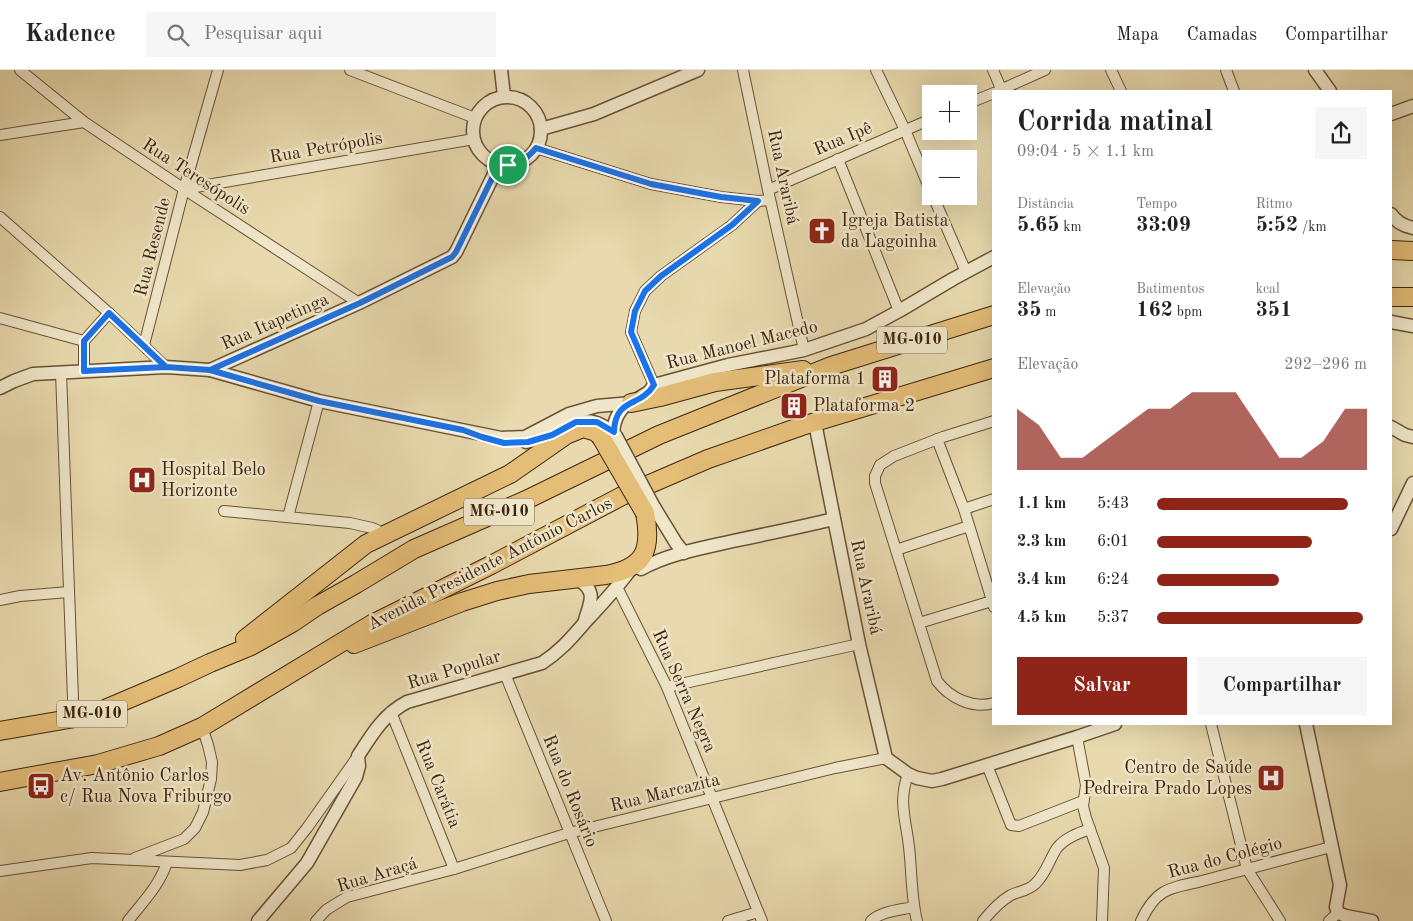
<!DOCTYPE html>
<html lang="pt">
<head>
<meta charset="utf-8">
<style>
	:root { --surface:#fff; --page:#f6f6f6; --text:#222; --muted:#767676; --line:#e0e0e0; --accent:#8f2418 }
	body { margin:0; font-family:"Old Standard TT",serif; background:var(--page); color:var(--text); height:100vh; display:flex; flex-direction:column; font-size:19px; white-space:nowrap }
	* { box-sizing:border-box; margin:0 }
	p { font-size:16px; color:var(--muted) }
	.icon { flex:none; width:28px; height:28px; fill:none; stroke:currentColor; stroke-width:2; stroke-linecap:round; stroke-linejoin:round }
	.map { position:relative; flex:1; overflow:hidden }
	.sheet { position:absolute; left:992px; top:20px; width:400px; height:635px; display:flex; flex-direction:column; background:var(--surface); border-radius:0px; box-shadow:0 5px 20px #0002 }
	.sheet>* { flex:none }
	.tools { position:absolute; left:922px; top:15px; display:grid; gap:10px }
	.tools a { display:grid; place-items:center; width:55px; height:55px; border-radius:0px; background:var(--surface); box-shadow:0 5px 20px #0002; font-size:25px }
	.pin { position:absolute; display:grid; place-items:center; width:42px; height:42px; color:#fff; margin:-21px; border:2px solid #fff; border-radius:50%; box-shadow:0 1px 5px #0007 }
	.round { display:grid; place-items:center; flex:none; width:52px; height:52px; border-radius:0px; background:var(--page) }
	.head { display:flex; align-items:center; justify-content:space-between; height:85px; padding:0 25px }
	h1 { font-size:28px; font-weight:700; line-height:38px }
	.figures { display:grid; grid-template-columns:repeat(3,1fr); gap:8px; height:85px; padding:5px 25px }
	.figures div { display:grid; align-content:center }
	.figures b { font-size:21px; font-weight:700 }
	.figures small { font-size:14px; font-weight:400 }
	.figures p { font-size:14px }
	.chart { height:140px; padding:10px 25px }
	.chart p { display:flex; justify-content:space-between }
	.chart svg { width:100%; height:90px; margin-top:5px; fill:var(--accent); opacity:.7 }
	.cta { display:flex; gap:10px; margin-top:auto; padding:10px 25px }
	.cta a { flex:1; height:58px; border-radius:0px; background:var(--accent); color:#fff; font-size:20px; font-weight:700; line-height:58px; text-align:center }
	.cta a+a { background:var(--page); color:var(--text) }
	ul { padding:0 25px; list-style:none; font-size:16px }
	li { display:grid; grid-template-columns:80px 60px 1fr; align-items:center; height:38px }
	li i { height:12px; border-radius:6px; background:var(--accent) }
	header { display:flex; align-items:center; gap:30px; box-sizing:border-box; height:70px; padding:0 25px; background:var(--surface); border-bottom:1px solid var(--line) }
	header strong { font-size:24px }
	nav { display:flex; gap:28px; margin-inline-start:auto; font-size:18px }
	.search { width:350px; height:45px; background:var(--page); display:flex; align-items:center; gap:12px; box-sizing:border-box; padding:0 18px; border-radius:0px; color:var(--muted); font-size:19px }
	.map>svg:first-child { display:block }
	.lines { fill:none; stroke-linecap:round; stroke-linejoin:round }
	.minor-casing { stroke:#685237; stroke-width:12 }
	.tertiary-casing { stroke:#685237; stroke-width:15 }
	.trunk-casing { stroke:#3e250f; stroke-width:20 }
	.minor { stroke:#f0e7ca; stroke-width:10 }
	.tertiary { stroke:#f0e7ca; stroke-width:12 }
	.trunk { stroke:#e4bd77; stroke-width:18 }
	.tertiary-bridge-casing { stroke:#685237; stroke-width:15; stroke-linecap:butt }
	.trunk-bridge-casing { stroke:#3e250f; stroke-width:20; stroke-linecap:butt }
	.tertiary-bridge { stroke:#f0e7ca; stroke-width:12 }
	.trunk-bridge { stroke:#e4bd77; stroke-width:18 }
	.route-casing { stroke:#fff; stroke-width:10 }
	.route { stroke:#1a73e8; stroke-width:6 }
	.labels { text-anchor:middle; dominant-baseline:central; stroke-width:5; stroke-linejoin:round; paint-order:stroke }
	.shield { fill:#f0e7ca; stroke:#735f47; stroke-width:1 }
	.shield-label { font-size:16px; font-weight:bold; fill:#3e250f }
	.street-label { font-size:18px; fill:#3e250f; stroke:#f0e7ca }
	.poi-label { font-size:18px; fill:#3e250f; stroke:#f0e7ca; text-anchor:start }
</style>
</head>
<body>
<header>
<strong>Kadence</strong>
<div class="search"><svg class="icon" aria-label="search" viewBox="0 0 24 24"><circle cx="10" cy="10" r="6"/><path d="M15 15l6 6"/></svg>Pesquisar aqui</div>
<nav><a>Mapa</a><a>Camadas</a><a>Compartilhar</a></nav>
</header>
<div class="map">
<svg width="1413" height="851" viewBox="0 0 1413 851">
	<rect width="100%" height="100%" fill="#e8daae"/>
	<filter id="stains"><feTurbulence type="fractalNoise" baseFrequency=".004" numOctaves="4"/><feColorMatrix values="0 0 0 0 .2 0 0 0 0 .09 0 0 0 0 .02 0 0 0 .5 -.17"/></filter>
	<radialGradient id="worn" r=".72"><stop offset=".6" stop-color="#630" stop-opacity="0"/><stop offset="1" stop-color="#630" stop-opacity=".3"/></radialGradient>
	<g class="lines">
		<defs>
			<g id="minor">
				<path d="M 20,0 L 84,52 L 184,119 L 359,233"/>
				<path d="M 350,0 L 475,48"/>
				<path d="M 743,0 L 768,120 L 804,280"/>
				<path d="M 876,0 L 905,60 L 931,122"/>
				<path d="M 993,0 L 1002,21"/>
				<path d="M 1111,0 L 1121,21"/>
				<path d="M 1226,0 L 1234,21"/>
				<path d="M 998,21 L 1045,0"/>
				<path d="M 969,33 L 994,23"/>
				<path d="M 0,65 L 84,52"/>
				<path d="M 536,78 L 651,114 L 721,127 L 758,131"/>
				<path d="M 838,89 L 899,241"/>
				<path d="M 184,119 L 474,69"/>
				<path d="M 768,120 L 931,49"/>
				<path d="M 933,126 L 966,202"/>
				<path d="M 0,147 L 109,243 L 166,297"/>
				<path d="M 0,248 L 84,271"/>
				<path d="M 144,275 L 184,119 L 218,0"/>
				<path d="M 84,301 L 84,271 L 109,243"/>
				<path d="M 61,302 L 73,629 L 75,648"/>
				<path d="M 654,315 L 631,262 L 635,241 L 645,221 L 661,206 L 732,155 L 758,131 L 770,130"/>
				<path d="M 994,351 L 943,367 L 894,386 L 880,395 L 875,406 L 875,413 L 937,611 C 950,628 972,639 994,633"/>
				<path d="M 937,369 L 964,439"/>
				<path d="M 994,429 L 964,439 L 994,537"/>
				<path d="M 224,441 L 350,453 L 372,458 L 377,460 L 381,466"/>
				<path d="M 288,447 L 319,331"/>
				<path d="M 896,480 L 969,456"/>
				<path d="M 617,517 L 667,617 L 762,851"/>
				<path d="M 0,530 L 20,526 L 69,522"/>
				<path d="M 919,553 L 992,531"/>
				<path d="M 505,604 L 606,851"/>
				<path d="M 667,617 L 859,574"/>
				<path d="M 391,642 L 454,799"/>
				<path d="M 1211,654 L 1247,799 L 1280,851"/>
				<path d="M 1077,667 L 1086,715 L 1083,736 L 1086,748 L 1104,798 L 1102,851"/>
				<path d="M 987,695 L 1011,755 L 1019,756 L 1083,731"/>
				<path d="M 908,704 C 898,733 906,749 909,777 C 912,802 911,827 917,851"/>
				<path d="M 135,788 L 184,769 L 195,758 L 203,742 L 211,709 L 212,692 L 208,675 L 202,657"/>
				<path d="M 0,801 L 92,788 L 240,795 L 267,790 L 291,778 L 307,758 L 358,686"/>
				<path d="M 128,851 C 142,833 160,815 167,792"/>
				<path d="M 316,851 L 326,840 L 347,827 L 454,799 L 569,763 L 835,698 L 886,688"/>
				<path d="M 728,851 L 758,842"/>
				<path d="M 871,851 C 881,841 900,840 914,837"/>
				<path d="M 983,851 C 991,841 999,832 1011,825 C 1019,821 1028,821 1035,814 C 1046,804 1049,790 1057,778 C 1065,768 1078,763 1090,759"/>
				<path d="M 1141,851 C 1155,821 1167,818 1198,812 L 1331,777"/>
				<path d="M 1329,851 L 1338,843"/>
			</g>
			<g id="tertiary">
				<path d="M 501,0 L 504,26"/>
				<path d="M 1315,0 L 1330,21"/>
				<circle cx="507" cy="61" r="34"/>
				<path d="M 1391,44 L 1413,36"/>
				<path d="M 541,59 L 594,44 L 698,0"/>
				<path d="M 1391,144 C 1396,152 1404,156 1413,158"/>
				<path d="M 1391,252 L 1413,256"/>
				<path d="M 210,300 L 319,331 L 501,368 L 525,367 L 569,344 L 597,336 L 631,333 L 649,322 L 654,315 L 728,295 L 804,280 L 866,259 L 899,241 L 953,209 L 994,187"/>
				<path d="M 0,318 L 14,311 L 33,304 L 166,297 L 210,300 L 359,233 L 452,187 L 456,182 L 499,94"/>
				<path d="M 815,353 L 859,574 L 886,688 L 908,704 L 917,708 L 932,711 L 942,709 L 1077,667 L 1115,654"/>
				<path d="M 1391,357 L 1405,365 L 1413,367"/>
				<path d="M 613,362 C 614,350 618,343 626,334"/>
				<path d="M 526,372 C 535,370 545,368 553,365 C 571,357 583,344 603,356 C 608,359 613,361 616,366"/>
				<path d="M 654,437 L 676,473 L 684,483"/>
				<path d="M 1391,459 L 1413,413"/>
				<path d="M 641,499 C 668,484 702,478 733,471 C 767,464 800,457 834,449"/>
				<path d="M 578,509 C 597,522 591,530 585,550"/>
				<path d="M 1306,654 L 1340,815 L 1336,837 L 1338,843 L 1346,846 L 1372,851"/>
				<path d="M 258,851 L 307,793 L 356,707 L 359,696 L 358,686 C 372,664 384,644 407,632 L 542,593 C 562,580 572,567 587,550 C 603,533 619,516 633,496 L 647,495"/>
			</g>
			<g id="trunk">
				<path d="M 1391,180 L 1413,181"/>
				<path d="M 1391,227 L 1413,227"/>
				<path d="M 631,333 L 660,327 L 715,312 L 803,300"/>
				<path d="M 245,569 L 366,474 L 510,404 L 566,365 L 583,358 L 596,362 L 601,367"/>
				<path d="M 354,574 L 462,532 L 497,521 L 529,514 L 606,505 C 645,498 652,480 645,443"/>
				<path d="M 0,661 L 75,648 L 105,639 L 178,608 L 210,593 L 251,576 L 292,553 L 317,536 L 356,514 L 414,479 L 526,430 L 659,365 L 831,296 L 994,245"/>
				<path d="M 0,712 L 98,694 L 159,676 L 202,657 L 372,554 L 491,495 L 622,426 L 708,389 L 802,356 L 994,298"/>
			</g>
		</defs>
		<use href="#minor" class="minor-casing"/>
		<use href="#tertiary" class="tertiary-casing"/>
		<use href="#trunk" class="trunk-casing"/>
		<use href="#minor" class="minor"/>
		<use href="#tertiary" class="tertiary"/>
		<use href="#trunk" class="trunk"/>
		<defs>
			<path id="tertiary-bridge" d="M 616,366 L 654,437"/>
			<path id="trunk-bridge" d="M 601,367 L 645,443"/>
		</defs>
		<use href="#tertiary-bridge" class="tertiary-bridge-casing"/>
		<use href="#trunk-bridge" class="trunk-bridge-casing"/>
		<use href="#tertiary-bridge" class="tertiary-bridge"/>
		<use href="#trunk-bridge" class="trunk-bridge"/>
	</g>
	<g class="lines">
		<defs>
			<path id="route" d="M 508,95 L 499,94 L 456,182 L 452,187 L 360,233 L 210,300 L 166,297 L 84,301 L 84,271 L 109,243 L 166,297 L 210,300 L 319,331 L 463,360 L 482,367 L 504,373 L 528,372 L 552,365 L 576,352 L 597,352 L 614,362 C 615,327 640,338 654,315 L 631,262 L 635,241 L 645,221 L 661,206 L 732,155 L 758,131 L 721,127 L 651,114 L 536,78 C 528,88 521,92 508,95"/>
		</defs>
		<use href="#route" class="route-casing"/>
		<use href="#route" class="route"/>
	</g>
	<defs>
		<symbol id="church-square" viewBox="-11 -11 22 22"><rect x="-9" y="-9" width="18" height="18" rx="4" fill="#8f2418" stroke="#f0e7ca"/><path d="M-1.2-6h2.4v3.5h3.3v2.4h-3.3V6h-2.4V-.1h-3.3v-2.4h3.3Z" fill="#fff"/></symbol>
		<symbol id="building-square" viewBox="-11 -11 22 22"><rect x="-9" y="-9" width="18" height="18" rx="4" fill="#8f2418" stroke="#f0e7ca"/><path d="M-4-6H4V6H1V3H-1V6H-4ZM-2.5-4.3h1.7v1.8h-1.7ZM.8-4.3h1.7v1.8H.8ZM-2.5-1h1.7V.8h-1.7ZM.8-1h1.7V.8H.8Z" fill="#fff"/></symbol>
		<symbol id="hospital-square" viewBox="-11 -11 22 22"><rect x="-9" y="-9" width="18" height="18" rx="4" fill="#8f2418" stroke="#f0e7ca"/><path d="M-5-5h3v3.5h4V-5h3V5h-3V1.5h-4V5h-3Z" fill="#fff"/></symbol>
		<symbol id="bus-square" viewBox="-11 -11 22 22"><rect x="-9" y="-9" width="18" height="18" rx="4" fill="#8f2418" stroke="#f0e7ca"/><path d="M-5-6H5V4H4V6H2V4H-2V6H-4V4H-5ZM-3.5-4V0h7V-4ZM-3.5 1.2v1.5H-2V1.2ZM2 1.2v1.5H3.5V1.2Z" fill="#fff"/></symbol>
	</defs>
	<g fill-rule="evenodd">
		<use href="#church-square" x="806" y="145" width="32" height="32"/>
		<use href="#building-square" x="869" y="293" width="32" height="32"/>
		<use href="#building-square" x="778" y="320" width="32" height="32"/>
		<use href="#hospital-square" x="126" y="394" width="32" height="32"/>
		<use href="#hospital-square" x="1255" y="692" width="32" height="32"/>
		<use href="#bus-square" x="25" y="700" width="32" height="32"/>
	</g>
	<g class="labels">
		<g class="shield">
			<rect x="877" y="256.5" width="70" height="27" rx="4"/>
			<rect x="464" y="428.5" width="70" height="27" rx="4"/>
			<rect x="57" y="630.5" width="70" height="27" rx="4"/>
		</g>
		<g class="shield-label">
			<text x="912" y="270">MG-010</text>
			<text x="499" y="442">MG-010</text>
			<text x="92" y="644">MG-010</text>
		</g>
		<g class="street-label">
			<text transform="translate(843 69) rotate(-23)">Rua Ipê</text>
			<text transform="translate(326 78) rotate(-10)">Rua Petrópolis</text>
			<text transform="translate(196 107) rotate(33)">Rua Teresópolis</text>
			<text transform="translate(783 107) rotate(78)">Rua Araribá</text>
			<text transform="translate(153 177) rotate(-76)">Rua Resende</text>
			<text transform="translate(275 252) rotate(-24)">Rua Itapetinga</text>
			<text transform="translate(742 275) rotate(-14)">Rua Manoel Macedo</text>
			<text transform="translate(490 494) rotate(-27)">Avenida Presidente Antônio Carlos</text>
			<text transform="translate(866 517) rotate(78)">Rua Araribá</text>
			<text transform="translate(454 600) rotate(-17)">Rua Popular</text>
			<text transform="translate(684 621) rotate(66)">Rua Serra Negra</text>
			<text transform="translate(438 714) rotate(68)">Rua Carátia</text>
			<text transform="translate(570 721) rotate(68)">Rua do Rosário</text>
			<text transform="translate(665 723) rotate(-14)">Rua Marcazita</text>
			<text transform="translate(1225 788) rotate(-15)">Rua do Colégio</text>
			<text transform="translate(377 805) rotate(-17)">Rua Araçá</text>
		</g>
		<g class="poi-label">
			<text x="841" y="151">Igreja Batista<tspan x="841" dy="21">da Lagoinha</tspan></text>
			<text x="866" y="309" text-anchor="end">Plataforma 1</text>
			<text x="813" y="336">Plataforma 2</text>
			<text x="161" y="400">Hospital Belo<tspan x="161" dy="21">Horizonte</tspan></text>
			<text x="1252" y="698" text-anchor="end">Centro de Saúde<tspan x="1252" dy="21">Pedreira Prado Lopes</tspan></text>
			<text x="60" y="706">Av. Antônio Carlos<tspan x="60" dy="21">c/ Rua Nova Friburgo</tspan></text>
		</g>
	</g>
	<rect width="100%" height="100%" filter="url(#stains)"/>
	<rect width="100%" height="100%" fill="url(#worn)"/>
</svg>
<div class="tools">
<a>+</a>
<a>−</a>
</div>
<div class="pin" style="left:508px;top:95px;background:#1e9e55"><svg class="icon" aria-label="arrive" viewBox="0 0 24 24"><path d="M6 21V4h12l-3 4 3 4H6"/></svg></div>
<section class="sheet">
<div class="head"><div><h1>Corrida matinal</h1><p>09:04 · 5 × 1.1 km</p></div><a class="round"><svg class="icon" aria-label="share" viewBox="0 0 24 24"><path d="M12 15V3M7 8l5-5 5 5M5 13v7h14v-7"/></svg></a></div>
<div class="figures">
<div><p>Distância</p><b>5.65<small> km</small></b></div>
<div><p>Tempo</p><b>33:09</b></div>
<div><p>Ritmo</p><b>5:52<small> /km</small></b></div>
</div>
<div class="figures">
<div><p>Elevação</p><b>35<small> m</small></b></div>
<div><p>Batimentos</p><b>162<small> bpm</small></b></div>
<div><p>kcal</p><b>351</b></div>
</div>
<div class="chart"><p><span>Elevação</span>292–296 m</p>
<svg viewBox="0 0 160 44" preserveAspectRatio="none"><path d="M0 44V14L10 22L20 38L30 38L40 30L50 22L60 14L70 14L80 6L90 6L100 6L110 22L120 38L130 38L140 30L150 14L160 14V44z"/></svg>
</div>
<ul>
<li><b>1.1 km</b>5:43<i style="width:91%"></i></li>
<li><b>2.3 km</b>6:01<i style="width:74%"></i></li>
<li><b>3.4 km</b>6:24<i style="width:58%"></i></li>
<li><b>4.5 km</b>5:37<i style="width:98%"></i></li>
</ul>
<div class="cta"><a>Salvar</a><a>Compartilhar</a></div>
</section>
</div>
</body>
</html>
